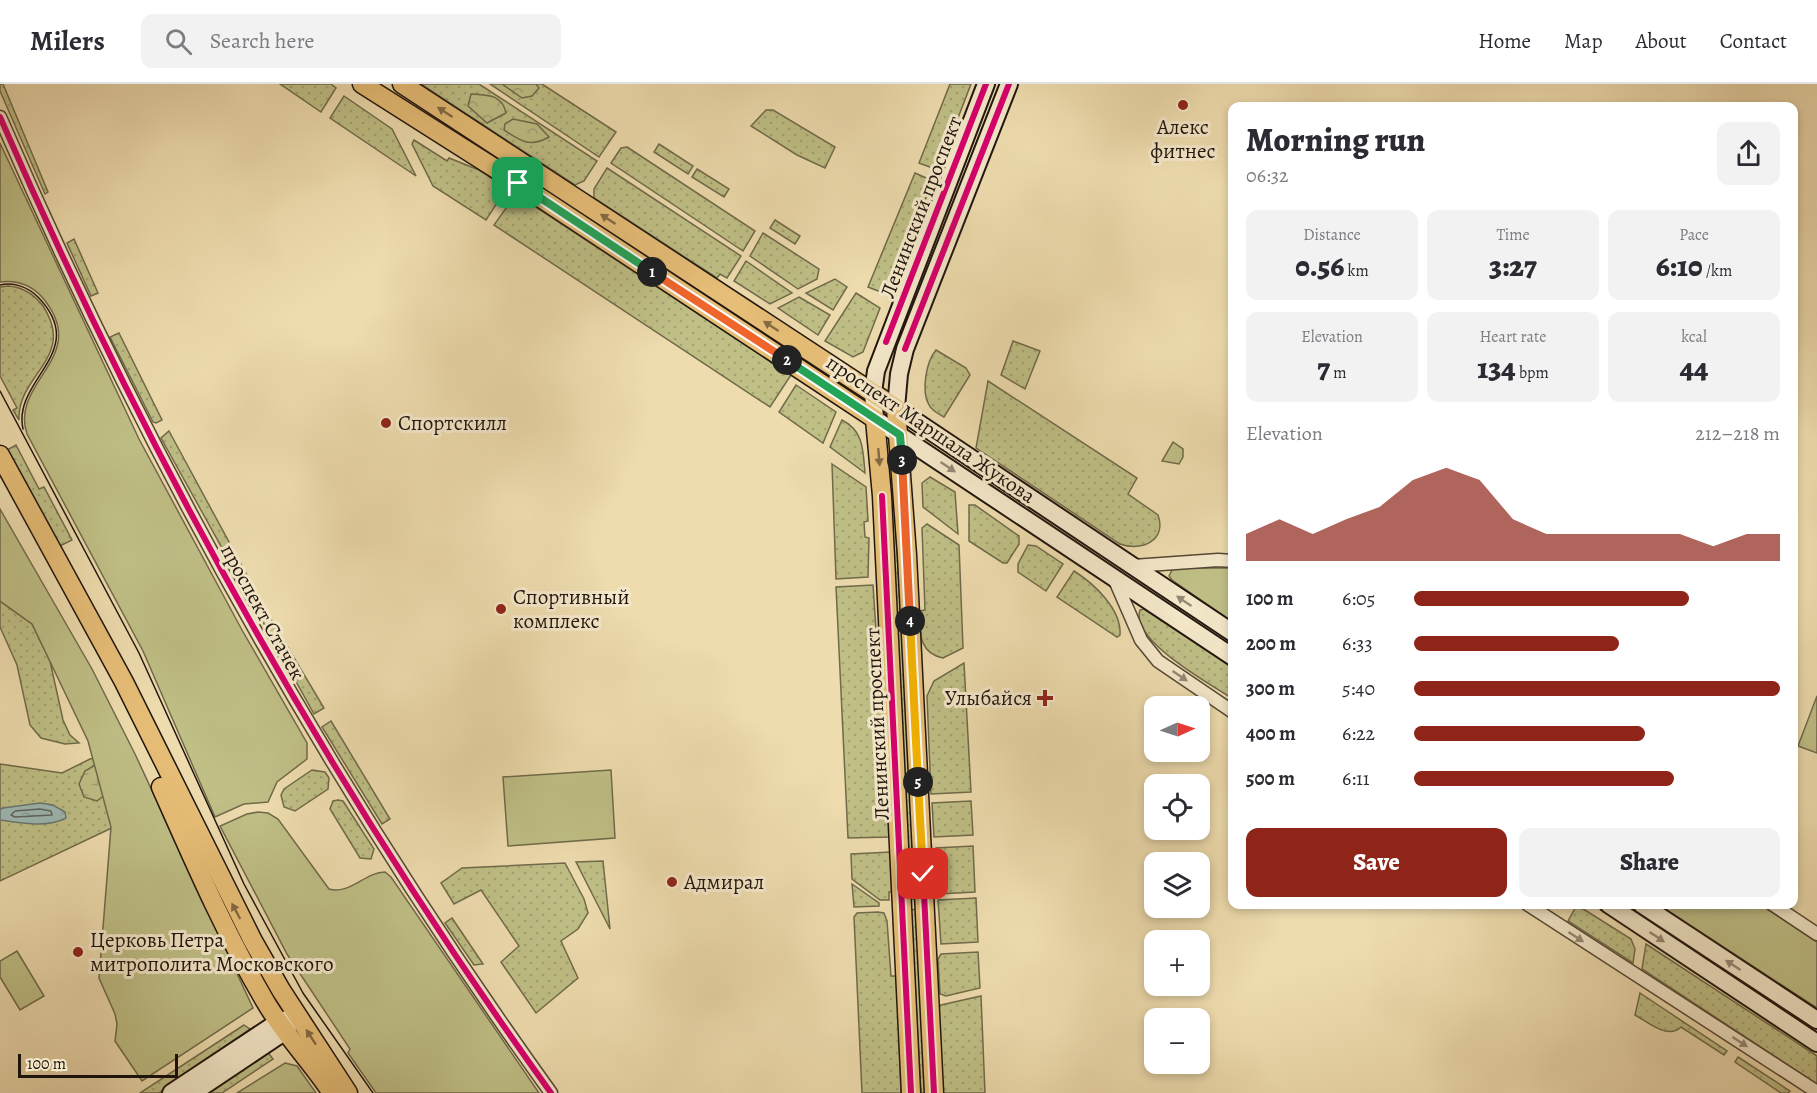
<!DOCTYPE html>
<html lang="en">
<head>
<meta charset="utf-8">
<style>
	:root { --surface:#fff; --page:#f2f2f3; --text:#2b2b33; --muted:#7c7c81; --line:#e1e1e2; --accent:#8f2418 }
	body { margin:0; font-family:Alegreya,serif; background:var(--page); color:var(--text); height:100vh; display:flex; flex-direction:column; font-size:22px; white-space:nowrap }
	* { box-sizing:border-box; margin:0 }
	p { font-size:20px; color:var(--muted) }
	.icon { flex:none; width:33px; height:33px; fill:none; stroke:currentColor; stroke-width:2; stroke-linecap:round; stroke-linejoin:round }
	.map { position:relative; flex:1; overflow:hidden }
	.drawer { position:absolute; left:1228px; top:18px; width:570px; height:807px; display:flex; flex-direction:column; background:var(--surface); border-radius:12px; box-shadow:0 3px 9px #0003 }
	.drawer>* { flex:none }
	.needle { width:39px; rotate:87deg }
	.controls { position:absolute; left:1144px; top:612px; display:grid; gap:12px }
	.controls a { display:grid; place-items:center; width:66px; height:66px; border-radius:12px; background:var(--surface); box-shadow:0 3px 9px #0003; font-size:30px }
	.scale { position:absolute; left:18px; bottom:15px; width:160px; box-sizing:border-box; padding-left:6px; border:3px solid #20150d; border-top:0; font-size:16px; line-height:21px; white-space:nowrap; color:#20150d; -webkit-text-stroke:4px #f4e8ca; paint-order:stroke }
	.pin { position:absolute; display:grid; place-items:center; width:51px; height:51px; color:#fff; margin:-26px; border-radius:12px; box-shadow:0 3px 9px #0006 }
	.km { position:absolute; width:30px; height:30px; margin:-15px; border-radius:50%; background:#222; color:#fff; font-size:16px; line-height:30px; text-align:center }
	.round { display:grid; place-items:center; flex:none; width:63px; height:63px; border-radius:12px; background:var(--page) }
	.headline { display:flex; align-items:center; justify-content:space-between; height:102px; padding:0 18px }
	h1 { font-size:33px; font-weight:800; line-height:45px }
	.stats { display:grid; grid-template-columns:repeat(3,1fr); gap:9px; height:102px; padding:6px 18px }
	.stats div { display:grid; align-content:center; border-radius:12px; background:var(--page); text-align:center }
	.stats b { font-size:30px; font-weight:800 }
	.stats small { font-size:16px; font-weight:400 }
	.stats p { font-size:16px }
	.chart { height:168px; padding:12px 18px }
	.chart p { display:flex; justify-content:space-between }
	.chart svg { width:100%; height:108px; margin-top:6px; fill:var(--accent); opacity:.7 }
	.button { display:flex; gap:12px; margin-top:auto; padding:12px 18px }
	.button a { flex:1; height:69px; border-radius:12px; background:var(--accent); color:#fff; font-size:24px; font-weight:800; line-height:69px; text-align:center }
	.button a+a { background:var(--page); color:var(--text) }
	ul { padding:0 18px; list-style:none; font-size:20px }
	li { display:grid; grid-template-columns:96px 72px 1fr; align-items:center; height:45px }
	li i { height:15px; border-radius:8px; background:var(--accent) }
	header { display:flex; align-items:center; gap:36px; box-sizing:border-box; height:84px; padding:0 30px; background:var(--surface); border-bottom:2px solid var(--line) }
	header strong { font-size:28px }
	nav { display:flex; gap:33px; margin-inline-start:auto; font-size:21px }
	.search { width:420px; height:54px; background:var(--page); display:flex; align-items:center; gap:15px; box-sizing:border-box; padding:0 21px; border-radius:12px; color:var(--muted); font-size:22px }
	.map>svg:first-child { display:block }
	.grass { fill:url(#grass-dots); stroke:#706a4a; stroke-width:1.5 }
	.forest { fill:url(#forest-crowns); stroke:#706a4a; stroke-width:1.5 }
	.wetland { fill:url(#wetland-marsh); stroke:#706a4a; stroke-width:1.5 }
	.green { fill:#bfbf86; stroke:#706a4a; stroke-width:1.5 }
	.water { fill:url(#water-ripples); stroke:#6c7772; stroke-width:1.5 }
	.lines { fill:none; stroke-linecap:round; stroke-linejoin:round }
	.shore { stroke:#5f6761; stroke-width:1.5 }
	.street-casing { stroke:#544735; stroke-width:15 }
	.secondary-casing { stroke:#20150d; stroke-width:20 }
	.primary-casing { stroke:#20150d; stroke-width:21 }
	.street { stroke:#f4e8ca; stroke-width:12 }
	.secondary { stroke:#f4e8ca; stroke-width:16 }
	.primary { stroke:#e7be77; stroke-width:18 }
	.tram { stroke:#20150d; stroke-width:1.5 }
	.cycleway-casing { stroke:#f4e8ca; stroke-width:10 }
	.cycleway { stroke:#d6006c; stroke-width:6 }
	.oneway { fill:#846a42 }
	.oneway2 { fill:#958975 }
	.split-1-casing { stroke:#fff; stroke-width:12 }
	.split-2-casing { stroke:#fff; stroke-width:12 }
	.split-3-casing { stroke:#fff; stroke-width:12 }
	.split-4-casing { stroke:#fff; stroke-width:12 }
	.split-5-casing { stroke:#fff; stroke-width:12 }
	.split-6-casing { stroke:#fff; stroke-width:12 }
	.split-1 { stroke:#22a559; stroke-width:8 }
	.split-2 { stroke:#f0652b; stroke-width:8 }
	.split-3 { stroke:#22a559; stroke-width:8 }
	.split-4 { stroke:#f0652b; stroke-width:8 }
	.split-5 { stroke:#f5b400; stroke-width:8 }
	.split-6 { stroke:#f5b400; stroke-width:8 }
	.poi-dot { fill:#8f2418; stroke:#f4e8ca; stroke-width:2 }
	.labels { text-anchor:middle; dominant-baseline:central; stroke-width:6; stroke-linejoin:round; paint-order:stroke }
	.poi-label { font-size:21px; fill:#20150d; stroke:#f4e8ca; text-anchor:start }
	.street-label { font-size:21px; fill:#20150d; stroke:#f4e8ca }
</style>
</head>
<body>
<header>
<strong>Milers</strong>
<div class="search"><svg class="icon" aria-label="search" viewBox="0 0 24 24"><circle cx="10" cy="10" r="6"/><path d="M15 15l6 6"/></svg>Search here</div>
<nav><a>Home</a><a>Map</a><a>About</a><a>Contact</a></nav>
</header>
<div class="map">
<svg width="1817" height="1009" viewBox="0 0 1817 1009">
	<defs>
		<pattern id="grass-dots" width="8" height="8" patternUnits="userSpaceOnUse" patternTransform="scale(1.5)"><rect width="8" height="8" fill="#bfbf86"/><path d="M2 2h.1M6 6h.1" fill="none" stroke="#a4a372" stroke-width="1.8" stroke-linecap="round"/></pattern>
		<pattern id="forest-crowns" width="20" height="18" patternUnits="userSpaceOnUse" patternTransform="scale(1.5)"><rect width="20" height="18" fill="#bfbf86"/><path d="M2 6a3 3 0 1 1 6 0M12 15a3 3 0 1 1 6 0" fill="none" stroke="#a4a372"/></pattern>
		<pattern id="wetland-marsh" width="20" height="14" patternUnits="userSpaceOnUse" patternTransform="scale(1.5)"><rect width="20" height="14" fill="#bfbf86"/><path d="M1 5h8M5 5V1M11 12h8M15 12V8" fill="none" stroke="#a4a372"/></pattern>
		<pattern id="water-ripples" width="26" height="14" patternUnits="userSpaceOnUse" patternTransform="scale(1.5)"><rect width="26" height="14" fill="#9eb9b5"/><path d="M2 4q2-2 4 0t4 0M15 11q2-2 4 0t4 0" fill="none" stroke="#889e9a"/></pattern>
	</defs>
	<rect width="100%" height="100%" fill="#eedcae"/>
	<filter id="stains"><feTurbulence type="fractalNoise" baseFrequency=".00333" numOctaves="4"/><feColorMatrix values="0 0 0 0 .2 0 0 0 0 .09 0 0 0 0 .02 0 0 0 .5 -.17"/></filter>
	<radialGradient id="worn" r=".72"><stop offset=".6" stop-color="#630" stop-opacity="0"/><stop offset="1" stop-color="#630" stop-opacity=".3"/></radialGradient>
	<g class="grass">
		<path d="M 0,0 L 3,0 L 48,108 L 45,110 L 0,7 Z"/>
		<path d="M 280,0 L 331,0 L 336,4 L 321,28 Z"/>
		<path d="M 421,0 L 479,0 L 597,77 L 584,97 L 575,101 Z"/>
		<path d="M 490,0 L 542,0 L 616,48 L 599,73 Z"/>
		<path d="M 950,0 L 971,0 L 938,86 L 919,79 Z"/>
		<path d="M 344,12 L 392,45 L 416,92 L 330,34 Z"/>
		<path d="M 766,26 L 773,26 L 835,63 L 825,84 L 797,71 L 751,42 Z"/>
		<path d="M 414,56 L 447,77 L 449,74 L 479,86 L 507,104 L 486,136 L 433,102 L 412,60 Z"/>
		<path d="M 659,60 L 693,82 L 688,90 L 654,68 Z"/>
		<path d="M 627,63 L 755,147 L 743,167 L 611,79 L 621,64 Z"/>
		<path d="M 607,84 L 741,172 L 727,194 L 720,190 L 717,194 L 594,114 L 594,105 Z"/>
		<path d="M 697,85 L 729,105 L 724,113 L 692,93 Z"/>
		<path d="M 915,89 L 933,97 L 886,210 L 868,203 Z"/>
		<path d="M 516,110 L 791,291 L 770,323 L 494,141 Z"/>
		<path d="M 775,136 L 800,152 L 795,160 L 770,144 Z"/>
		<path d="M 763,149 L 819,185 L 817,195 L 798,205 L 750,172 Z"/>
		<path d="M 74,155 L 98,209 L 91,212 L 67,159 Z"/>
		<path d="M 746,177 L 792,209 L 770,220 L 734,197 Z"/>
		<path d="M 835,195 L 847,203 L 833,226 L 806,209 Z"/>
		<path d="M 8,202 C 23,203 34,210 43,222 C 77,274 17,290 19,336 L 13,326 L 17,324 L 0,292 L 0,203 Z"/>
		<path d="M 856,209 L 880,224 L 863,268 L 853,273 L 825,257 Z"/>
		<path d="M 799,213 L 830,231 L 818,251 L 778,224 Z"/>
		<path d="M 119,249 L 162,336 L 156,339 L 153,338 L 110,253 Z"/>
		<path d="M 1013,257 L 1040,267 L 1025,305 L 1001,291 Z"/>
		<path d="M 936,266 L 966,284 L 970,291 L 944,333 C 939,330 932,327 929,321 C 921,307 926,278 936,266 Z"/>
		<path d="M 988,297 L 1137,394 L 1128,410 L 1158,431 C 1167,456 1142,468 1120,460 L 976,364 Z"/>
		<path d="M 796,301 L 836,328 L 823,359 L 779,328 Z"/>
		<path d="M 842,336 C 864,347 863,367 865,389 L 830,363 Z"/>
		<path d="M 169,347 L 269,532 L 324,624 L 314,630 L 161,354 Z"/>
		<path d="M 16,361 L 39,405 L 44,403 L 72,456 L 58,463 L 7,366 Z"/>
		<path d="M 832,380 L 866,403 L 868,437 L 864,438 L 865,453 L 869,454 L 868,493 L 836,495 Z"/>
		<path d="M 930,393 L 955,408 L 958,450 L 923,423 L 922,399 Z"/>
		<path d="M 890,409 L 894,409 L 916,815 L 911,815 Z"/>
		<path d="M 969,421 L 975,421 L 1019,452 L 1019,460 L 1007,479 L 1003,479 L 969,457 Z"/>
		<path d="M 927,440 L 959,461 L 963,564 L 943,574 C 918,569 920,547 919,527 L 925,526 L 922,444 Z"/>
		<path d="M 1028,461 L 1036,462 L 1063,480 L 1046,507 L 1018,488 L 1018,480 Z"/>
		<path d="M 1074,487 C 1093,499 1122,525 1120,551 L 1117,553 L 1057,513 Z"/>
		<path d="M 873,501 L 876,546 L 881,546 L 890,753 L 848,754 L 836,503 Z"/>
		<path d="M 0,517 L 32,540 L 50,577 L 63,636 L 70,651 L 79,659 L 65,660 L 41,654 L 30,641 L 17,581 L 0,543 Z"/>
		<path d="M 1144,525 L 1233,584 L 1233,615 C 1212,601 1129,556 1140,526 Z"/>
		<path d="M 964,579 L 971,708 L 931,710 L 927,612 L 934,597 Z"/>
		<path d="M 331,637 L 390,735 L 382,740 L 322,643 Z"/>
		<path d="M 119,669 L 139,731 L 0,797 L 0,680 L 62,689 L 90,675 Z"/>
		<path d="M 312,686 L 325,688 L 329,694 L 328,705 L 295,727 L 284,723 L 281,711 L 284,705 Z"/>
		<path d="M 338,716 L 343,717 L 374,765 L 371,775 L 360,774 L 330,725 L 333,717 Z"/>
		<path d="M 971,717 L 973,751 L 934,753 L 932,719 Z"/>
		<path d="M 973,762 L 975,808 L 938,810 L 936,764 Z"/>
		<path d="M 891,768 L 893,808 L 889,808 L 889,816 L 880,816 L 852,795 L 851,770 Z"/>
		<path d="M 603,777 L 610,845 L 576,778 Z"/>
		<path d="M 565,779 L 584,815 L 588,829 L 578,845 L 561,857 L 578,894 L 536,929 L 501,878 L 519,862 L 481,806 L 454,820 L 441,799 L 462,784 Z"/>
		<path d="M 852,800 L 879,819 L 879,822 L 854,823 Z"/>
		<path d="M 976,814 L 978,858 L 941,860 L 938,816 Z"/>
		<path d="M 1577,821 L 1631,855 L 1635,865 L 1633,879 L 1568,837 Z"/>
		<path d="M 916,825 L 925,1009 L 921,1009 L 911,826 Z"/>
		<path d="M 878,828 L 884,829 L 887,837 L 891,892 L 897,892 L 901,1009 L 862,1009 L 854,833 L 857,829 Z"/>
		<path d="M 452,834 L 483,880 L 474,881 L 445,839 Z"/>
		<path d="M 1646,860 L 1817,972 L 1817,1000 L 1642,885 Z"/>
		<path d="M 978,868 L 980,904 L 946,912 L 940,910 L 938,875 L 941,870 Z"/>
		<path d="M 1640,909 L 1727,967 L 1724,971 L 1681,943 C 1668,956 1648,938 1635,931 Z"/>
		<path d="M 981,912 L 985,1009 L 942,1009 L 938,925 L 941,921 Z"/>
		<path d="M 244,941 L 253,947 L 159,1009 L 140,1009 Z"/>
		<path d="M 267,967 L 273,975 L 222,1009 L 204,1009 Z"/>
		<path d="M 1738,973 L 1790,1007 L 1788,1009 L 1781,1009 L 1735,978 Z"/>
	</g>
	<g class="forest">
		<path d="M 502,0 L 536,0 L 539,4 L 532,12 L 522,14 Z"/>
		<path d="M 471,10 C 487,11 502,10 506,29 L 487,39 L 468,22 Z"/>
		<path d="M 513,35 L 537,40 L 549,53 C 530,64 520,57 504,46 L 505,40 Z"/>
	</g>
	<path class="wetland" d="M 97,680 L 120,699 L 97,717 L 84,713 L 79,700 L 85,687 Z"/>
	<g class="green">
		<path d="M 0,59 L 139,355 L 242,546 L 307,659 L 307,675 L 277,698 L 268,718 L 244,720 L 215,733 L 143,567 L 27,350 C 9,297 93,273 42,213 C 31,201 16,196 0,198 Z"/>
		<path d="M 1173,358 L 1183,365 L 1183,373 L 1179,380 L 1162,377 Z"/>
		<path d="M 0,425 L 92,585 L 135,670 L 253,924 L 142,997 L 115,957 L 117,940 L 115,930 L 99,894 L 111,743 L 88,657 L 32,540 L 0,517 Z"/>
		<path d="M 1173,484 L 1233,484 L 1233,538 L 1172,496 L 1169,492 Z"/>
		<path d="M 1817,612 L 1817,669 L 1798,662 Z"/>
		<path d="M 611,686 L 615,754 L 508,762 L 503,693 Z"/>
		<path d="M 258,728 L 268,729 L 278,735 L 329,805 C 350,811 365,788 385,788 L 391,793 L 539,1009 L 376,1009 L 348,969 L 350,965 L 287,870 L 220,742 L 247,730 Z"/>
		<path d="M 1659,821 L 1761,821 L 1817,858 L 1817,924 Z"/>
		<path d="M 17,867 L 44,912 L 20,926 L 0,893 L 0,877 Z"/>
		<path d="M 285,979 L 297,982 L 316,1009 L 237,1009 Z"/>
	</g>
	<path class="water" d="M 40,719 L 53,721 L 65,728 L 66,734 C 48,744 19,739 0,736 L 0,726 L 3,724 Z"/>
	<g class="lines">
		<path class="shore" d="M 40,725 L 51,727 L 52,731 L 15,733 L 11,731 L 15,727 Z"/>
		<defs>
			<g id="street">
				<path d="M 0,33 C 150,379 331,703 551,1009"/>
				<path d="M 1133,482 L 1218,476 L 1233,477"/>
				<path d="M 1114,494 L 1141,556 L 1158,577 L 1233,628"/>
				<path d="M 1527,820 L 1817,1008"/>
				<path d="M 1772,820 L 1817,850"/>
			</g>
			<g id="secondary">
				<path d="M 986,0 L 876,287 L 873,308 L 875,335 L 1233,573"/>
				<path d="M 1009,0 L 905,265 L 899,290 L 896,324 L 1233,549"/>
				<path d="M 1608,820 L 1817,959"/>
				<path d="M 1641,820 L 1817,936"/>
				<path d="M 171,1009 L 278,938 L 297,932"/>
				<path d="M 193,1009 L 284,948 L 292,937"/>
			</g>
			<g id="primary">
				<path d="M 362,0 L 518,99 L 875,335 L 882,412 L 911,1009"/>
				<path d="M 402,0 L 896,324 L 907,471 L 934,1009"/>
				<path d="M 0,371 L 124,598 L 253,857 L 281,906 L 348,1009"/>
				<path d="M 161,703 C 193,775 225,849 265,917 C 284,950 311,977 332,1009"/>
			</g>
		</defs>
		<use href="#street" class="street-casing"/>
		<use href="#secondary" class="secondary-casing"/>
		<use href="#primary" class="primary-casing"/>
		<use href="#street" class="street"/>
		<use href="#secondary" class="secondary"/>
		<use href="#primary" class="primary"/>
		<g class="tram">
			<path d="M 0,201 C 14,198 28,203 38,213 C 91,268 12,295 23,345"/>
			<path d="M 0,307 L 139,569 L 244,800 L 303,909 L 373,1009"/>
		</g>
		<defs>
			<g id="cycleway">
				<path d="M 0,33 C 150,379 331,703 551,1009"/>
				<path d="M 886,258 L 986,0"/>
				<path d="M 905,265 L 1009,0"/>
				<path d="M 882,412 L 911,1009"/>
				<path d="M 907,471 L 934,1009"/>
			</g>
		</defs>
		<use href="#cycleway" class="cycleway-casing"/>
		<use href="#cycleway" class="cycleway"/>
	</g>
	<defs><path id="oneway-solid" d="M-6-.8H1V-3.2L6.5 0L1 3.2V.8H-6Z" transform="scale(1.5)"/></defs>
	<g class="oneway">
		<use href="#oneway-solid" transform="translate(445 28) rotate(-147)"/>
		<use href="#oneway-solid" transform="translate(608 135) rotate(-147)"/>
		<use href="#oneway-solid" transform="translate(771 242) rotate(-147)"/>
		<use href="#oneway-solid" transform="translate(879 373) rotate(85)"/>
		<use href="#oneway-solid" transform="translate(236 827) rotate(-118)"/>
		<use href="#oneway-solid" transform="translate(311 953) rotate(-123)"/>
	</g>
	<g class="oneway2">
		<use href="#oneway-solid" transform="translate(948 383) rotate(34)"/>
		<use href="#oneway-solid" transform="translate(1184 517) rotate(-146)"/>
		<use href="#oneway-solid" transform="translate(1180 592) rotate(34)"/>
		<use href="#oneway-solid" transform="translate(1576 853) rotate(33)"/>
		<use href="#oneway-solid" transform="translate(1657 853) rotate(34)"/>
		<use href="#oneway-solid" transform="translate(1733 881) rotate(-147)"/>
		<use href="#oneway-solid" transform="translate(1740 958) rotate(33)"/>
	</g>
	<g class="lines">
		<defs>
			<path id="split-1" d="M 518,99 L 652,188"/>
			<path id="split-2" d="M 652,188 L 787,276"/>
			<path id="split-3" d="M 787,276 L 900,351 L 902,376"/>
			<path id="split-4" d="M 902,376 L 910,537"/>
			<path id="split-5" d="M 910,537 L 918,698"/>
			<path id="split-6" d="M 918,698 L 923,790"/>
		</defs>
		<use href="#split-1" class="split-1-casing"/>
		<use href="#split-2" class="split-2-casing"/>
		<use href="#split-3" class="split-3-casing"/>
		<use href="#split-4" class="split-4-casing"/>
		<use href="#split-5" class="split-5-casing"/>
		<use href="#split-6" class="split-6-casing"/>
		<use href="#split-1" class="split-1"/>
		<use href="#split-2" class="split-2"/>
		<use href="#split-3" class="split-3"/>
		<use href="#split-4" class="split-4"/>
		<use href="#split-5" class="split-5"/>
		<use href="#split-6" class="split-6"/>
	</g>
	<g class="poi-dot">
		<circle cx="1183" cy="21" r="6"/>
		<circle cx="386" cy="339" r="6"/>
		<circle cx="501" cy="525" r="6"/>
		<path d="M1042 605h6v6h6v6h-6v6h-6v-6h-6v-6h6z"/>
		<circle cx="672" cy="798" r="6"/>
		<circle cx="78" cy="868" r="6"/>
	</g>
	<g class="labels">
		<g class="poi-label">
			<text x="1183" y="43" text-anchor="middle">Алекс<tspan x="1183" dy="24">фитнес</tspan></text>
			<text x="398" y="339">Спортскилл</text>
			<text x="513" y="513">Спортивный<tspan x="513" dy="24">комплекс</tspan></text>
			<text x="1032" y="614" text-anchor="end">Улыбайся</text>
			<text x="684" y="798">Адмирал</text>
			<text x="90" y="856">Церковь Петра<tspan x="90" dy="24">митрополита Московского</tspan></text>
		</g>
		<g class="street-label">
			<text transform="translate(921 123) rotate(-69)">Ленинский проспект</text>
			<text transform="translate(931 345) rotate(34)">проспект Маршала Жукова</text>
			<text transform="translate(263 528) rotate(61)">проспект Стачек</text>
			<text transform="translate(877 640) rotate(-93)">Ленинский проспект</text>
		</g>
	</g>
	<rect width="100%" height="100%" filter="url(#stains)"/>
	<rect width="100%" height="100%" fill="url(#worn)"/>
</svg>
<div class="controls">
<a><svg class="needle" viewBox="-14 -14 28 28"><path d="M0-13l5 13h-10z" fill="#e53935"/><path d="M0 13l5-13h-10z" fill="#7c7c81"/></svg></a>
<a><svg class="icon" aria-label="locate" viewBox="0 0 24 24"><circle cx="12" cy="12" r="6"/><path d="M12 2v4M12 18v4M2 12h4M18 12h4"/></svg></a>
<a><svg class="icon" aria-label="layers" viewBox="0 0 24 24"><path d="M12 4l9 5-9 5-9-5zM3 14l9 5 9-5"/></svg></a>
<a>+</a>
<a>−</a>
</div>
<div class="scale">100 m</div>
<div class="pin" style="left:518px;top:99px;background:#1e9e55"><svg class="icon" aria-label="arrive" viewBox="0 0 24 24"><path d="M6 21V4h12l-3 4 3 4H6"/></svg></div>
<div class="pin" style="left:923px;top:790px;background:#d93025"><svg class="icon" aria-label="check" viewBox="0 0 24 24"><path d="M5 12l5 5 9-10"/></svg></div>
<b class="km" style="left:652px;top:188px">1</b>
<b class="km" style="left:787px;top:276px">2</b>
<b class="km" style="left:902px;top:376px">3</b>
<b class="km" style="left:910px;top:537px">4</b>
<b class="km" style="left:918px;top:698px">5</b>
<section class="drawer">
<div class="headline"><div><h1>Morning run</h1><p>06:32</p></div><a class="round"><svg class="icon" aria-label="share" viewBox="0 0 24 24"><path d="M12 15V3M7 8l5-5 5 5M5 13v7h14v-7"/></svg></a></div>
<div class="stats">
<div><p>Distance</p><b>0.56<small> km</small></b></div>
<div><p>Time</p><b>3:27</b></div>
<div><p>Pace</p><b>6:10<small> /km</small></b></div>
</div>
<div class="stats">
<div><p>Elevation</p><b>7<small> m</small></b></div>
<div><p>Heart rate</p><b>134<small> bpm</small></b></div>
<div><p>kcal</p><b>44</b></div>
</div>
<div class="chart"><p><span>Elevation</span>212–218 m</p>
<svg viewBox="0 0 160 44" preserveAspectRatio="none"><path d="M0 44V33L10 27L20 33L30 27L40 22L50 11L60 6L70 11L80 27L90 33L100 33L110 33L120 33L130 33L140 38L150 33L160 33V44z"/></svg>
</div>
<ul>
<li><b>100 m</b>6:05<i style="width:75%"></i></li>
<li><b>200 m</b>6:33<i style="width:56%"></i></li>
<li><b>300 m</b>5:40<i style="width:100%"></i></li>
<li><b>400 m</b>6:22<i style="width:63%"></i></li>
<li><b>500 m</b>6:11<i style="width:71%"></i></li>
</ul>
<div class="button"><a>Save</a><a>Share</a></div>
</section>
</div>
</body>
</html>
